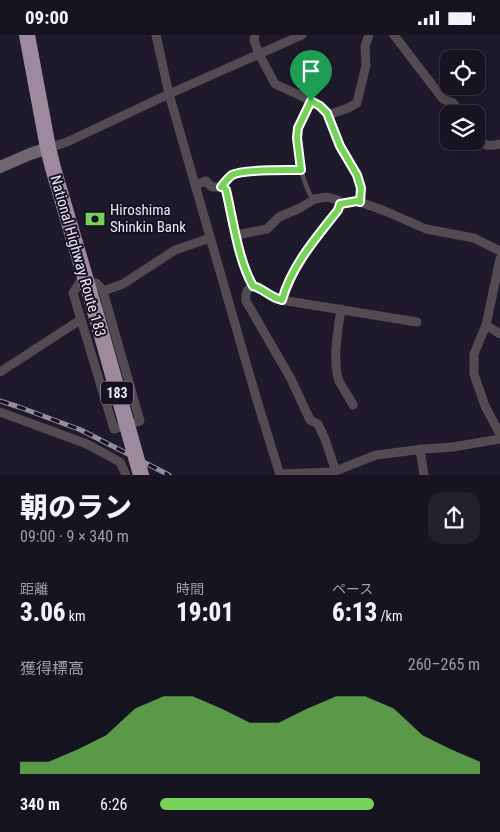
<!DOCTYPE html>
<html lang="ja">
<head>
<meta charset="utf-8">
<style>
	:root { --surface:#161421; --page:#23212e; --text:#f1f3f6; --muted:#9e9ea5; --line:#35333f; --accent:#77d259 }
	body { margin:0; font-family:"Roboto Condensed","Noto Sans JP",sans-serif; background:var(--page); color:var(--text); height:100vh; display:flex; flex-direction:column; font-size:19px; white-space:nowrap }
	* { box-sizing:border-box; margin:0 }
	p { font-size:16px; color:var(--muted) }
	.icon { flex:none; width:28px; height:28px; fill:none; stroke:currentColor; stroke-width:2; stroke-linecap:round; stroke-linejoin:round }
	.map { position:relative; height:440px; overflow:hidden }
	.panel { display:flex; flex-direction:column; background:var(--surface); flex:1 }
	.panel>* { flex:none }
	.tools { position:absolute; left:440px; top:15px; display:grid; gap:10px }
	.tools a { display:grid; place-items:center; width:45px; height:45px; border-radius:10px; background:var(--surface); box-shadow:0 2px 12px #0003,0 0 0 1px var(--line); font-size:25px }
	.pin { position:absolute; display:grid; place-items:center; width:42px; height:42px; color:#fff; margin:-51px -21px; border-radius:50% 50% 50% 0; rotate:-45deg; box-shadow:0 0 5px #0007 }
	.pin .icon { rotate:45deg }
	.round { display:grid; place-items:center; flex:none; width:52px; height:52px; border-radius:15px; background:var(--page) }
	.overview { display:flex; align-items:center; justify-content:space-between; height:85px; padding:0 20px }
	h1 { font-size:28px; font-weight:800; line-height:38px }
	.metrics { display:grid; grid-template-columns:repeat(3,1fr); gap:8px; height:85px; padding:5px 20px }
	.metrics div { display:grid; align-content:center }
	.metrics b { font-size:25px; font-weight:800 }
	.metrics small { font-size:14px; font-weight:400 }
	.metrics p { font-size:14px }
	.chart { height:140px; padding:10px 20px }
	.chart p { display:flex; justify-content:space-between }
	.chart svg { width:100%; height:90px; margin-top:5px; fill:var(--accent); opacity:.7 }
	ul { padding:0 20px; list-style:none; font-size:16px }
	li { display:grid; grid-template-columns:80px 60px 1fr; align-items:center; height:38px }
	li i { height:12px; border-radius:6px; background:var(--accent) }
	.status { display:flex; justify-content:space-between; align-items:center; height:35px; padding:0 25px; background:var(--surface); direction:ltr }
	.status svg { height:14px; fill:currentColor }
	.map>svg:first-child { display:block }
	.lines { fill:none; stroke-linecap:round; stroke-linejoin:round }
	.lane { stroke:#524b52; stroke-width:4.5 }
	.street { stroke:#524b52; stroke-width:9 }
	.secondary { stroke:#706571; stroke-width:12 }
	.highway { stroke:#9d8b9d; stroke-width:16 }
	.rail-casing { stroke:#918e9d; stroke-width:5 }
	.rail { stroke:#151122; stroke-width:3; stroke-dasharray:9; stroke-linecap:butt }
	.highway-bridge { stroke:#9d8b9d; stroke-width:16 }
	.route-casing { stroke:#fff; stroke-width:10 }
	.route { stroke:#77d259; stroke-width:6 }
	.labels { text-anchor:middle; dominant-baseline:central; stroke-width:4; stroke-linejoin:round; paint-order:stroke }
	.shield { fill:#151122; stroke:#aaa8b5; stroke-width:1 }
	.shield-label { font-size:14px; font-weight:bold; fill:#eae8f4 }
	.poi-label { font-size:15px; fill:#eae8f4; stroke:#151122; text-anchor:start }
	.street-label { font-size:15px; fill:#eae8f4; stroke:#151122 }
</style>
</head>
<body>
<div class="status"><b>09:00</b><svg viewBox="0 0 49 12"><path d="M0 12V9h3v3zM5 12V6h3v6zM10 12V3h3v9zM15 12V0h3v12zM26 1h20v11H26zM47 4h2v5h-2z"/></svg></div>
<div class="map">
<svg width="500" height="440" viewBox="0 0 500 440">
	<rect width="100%" height="100%" fill="#1e1a2c"/>
	<g class="lines">
		<g class="lane">
			<path d="M 311,66 C 307,75 300,85 298,95 C 294,115 303,148 313,165"/>
			<path d="M 221,152 C 224,148 228,143 232,140 C 243,134 287,135 301,135"/>
		</g>
		<g class="street">
			<path d="M 156,0 L 169,59 L 256,362 L 280,440"/>
			<path d="M 255,0 L 254,5 L 259,19 L 275,49 L 297,59 L 321,71 L 327,78 L 339,111 L 357,140 L 361,153 L 360,167"/>
			<path d="M 394,0 L 443,64 L 453,68 L 461,79"/>
			<path d="M 328,80 L 348,73 L 357,68 L 366,30 L 365,11 L 369,0"/>
			<path d="M 476,100 C 484,111 487,112 500,109"/>
			<path d="M 48,113 L 67,107 L 169,59 L 302,0"/>
			<path d="M 195,150 L 206,146 L 212,152 L 223,152 L 226,155 C 232,184 238,226 253,251"/>
			<path d="M 340,169 L 357,166 L 385,176 L 426,194 L 474,203 L 500,216"/>
			<path d="M 236,200 L 267,194 L 279,182 L 300,173 L 315,164 L 327,162 L 338,165 L 340,169 L 338,175 C 316,202 292,230 282,265"/>
			<path d="M 500,224 L 486,290 L 474,319 L 474,339 L 485,371 L 500,399"/>
			<path d="M 84,241 L 73,258 L 114,394 L 140,386 L 103,256 L 100,252 L 96,248 L 87,249"/>
			<path d="M 103,256 L 123,249 L 175,215 L 210,203"/>
			<path d="M 341,274 C 338,295 332,326 339,346 C 343,354 349,362 353,370"/>
			<path d="M 486,290 L 500,299"/>
			<path d="M 0,337 L 80,285"/>
			<path d="M 0,377 L 87,409 L 120,427 L 126,440"/>
			<path d="M 420,414 L 424,440"/>
			<path d="M 280,439 L 333,437 L 376,420 L 424,414 L 453,412 L 500,404"/>
			<path d="M 334,440 L 334,431 L 325,404 L 318,389 L 310,385 L 291,344 L 246,266 C 245,259 246,254 253,251 L 259,252 L 275,264 L 417,287"/>
		</g>
		<path class="secondary" d="M 0,132 L 30,119 L 48,113"/>
		<path class="highway" d="M 27,0 L 48,113 L 53,133 L 95,276"/>
		<defs>
			<path id="rail" d="M 0,366 L 19,372 L 81,395 L 169,440"/>
		</defs>
		<use href="#rail" class="rail-casing"/>
		<use href="#rail" class="rail"/>
		<path class="highway-bridge" d="M 95,276 L 141,440"/>
	</g>
	<g class="lines">
		<defs>
			<path id="route" d="M 311,66 L 320,71 L 327,78 L 340,111 L 357,140 L 361,153 L 360,167 L 357,166 L 340,169 L 338,175 C 316,203 292,230 282,265 C 271,263 264,254 253,251 C 238,225 233,184 226,155 L 223,152 L 221,152 C 224,148 228,143 232,140 C 243,134 287,135 301,135 L 297,103 L 298,93 Z"/>
		</defs>
		<use href="#route" class="route-casing"/>
		<use href="#route" class="route"/>
	</g>
	<defs>
		<symbol id="bank-bare" viewBox="-9 -9 18 18"><path d="M-6-4H6V4H-6ZM0-2.3a2.3 2.3 0 1 0 0 4.6a2.3 2.3 0 1 0 0-4.6Z" fill="#77d259" stroke="#151122" stroke-width="2.5" paint-order="stroke"/></symbol>
	</defs>
	<g fill-rule="evenodd">
		<use href="#bank-bare" x="81" y="170" width="28" height="28"/>
	</g>
	<g class="labels">
		<rect class="shield" x="101" y="346.5" width="32" height="23" rx="4"/>
		<g class="shield-label">
			<text x="117" y="358">183</text>
		</g>
		<g class="poi-label">
			<text x="110" y="175">Hiroshima<tspan x="110" dy="17">Shinkin Bank</tspan></text>
		</g>
		<g class="street-label">
			<text transform="translate(78 221) rotate(74)">National Highway Route 183</text>
		</g>
	</g>
</svg>
<div class="tools">
<a><svg class="icon" aria-label="locate" viewBox="0 0 24 24"><circle cx="12" cy="12" r="6"/><path d="M12 2v4M12 18v4M2 12h4M18 12h4"/></svg></a>
<a><svg class="icon" aria-label="layers" viewBox="0 0 24 24"><path d="M12 4l9 5-9 5-9-5zM3 14l9 5 9-5"/></svg></a>
</div>
<div class="pin" style="left:311px;top:66px;background:#1e9e55"><svg class="icon" aria-label="arrive" viewBox="0 0 24 24"><path d="M6 21V4h12l-3 4 3 4H6"/></svg></div>
</div>
<section class="panel">
<div class="overview"><div><h1>朝のラン</h1><p>09:00 · 9 × 340 m</p></div><a class="round"><svg class="icon" aria-label="share" viewBox="0 0 24 24"><path d="M12 15V3M7 8l5-5 5 5M5 13v7h14v-7"/></svg></a></div>
<div class="metrics">
<div><p>距離</p><b>3.06<small> km</small></b></div>
<div><p>時間</p><b>19:01</b></div>
<div><p>ペース</p><b>6:13<small> /km</small></b></div>
</div>
<div class="chart"><p><span>獲得標高</span>260–265 m</p>
<svg viewBox="0 0 160 44" preserveAspectRatio="none"><path d="M0 44V38L10 38L20 32L30 25L40 12L50 6L60 6L70 12L80 19L90 19L100 12L110 6L120 6L130 12L140 25L150 32L160 38V44z"/></svg>
</div>
<ul>
<li><b>340 m</b>6:26<i style="width:67%"></i></li>
</ul>
</section>
</body>
</html>
